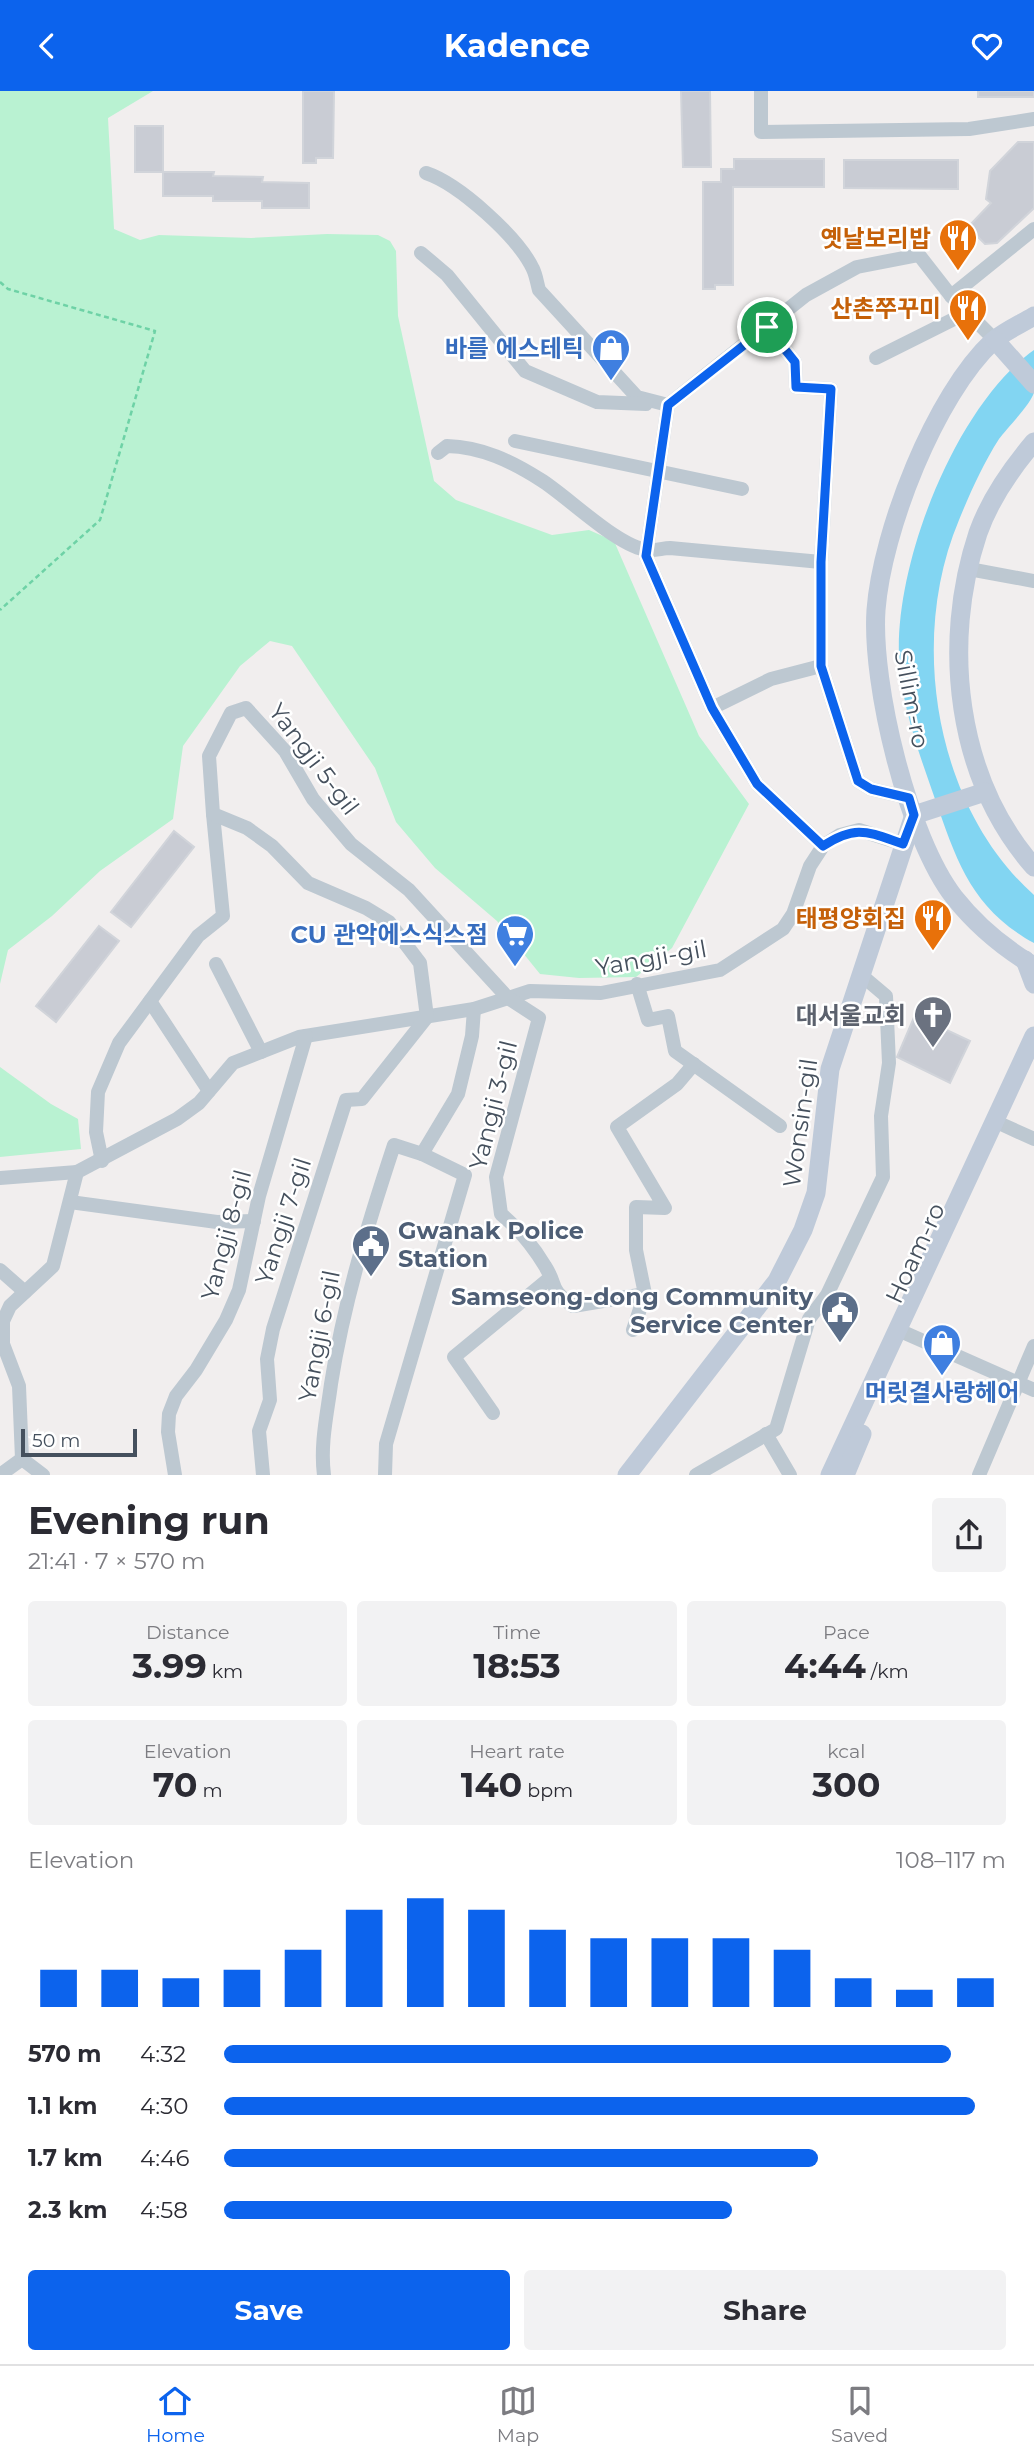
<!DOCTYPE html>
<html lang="en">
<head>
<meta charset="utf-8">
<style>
	:root { --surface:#fff; --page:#f2f2f3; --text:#2b2b33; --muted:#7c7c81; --line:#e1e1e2; --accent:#0c63ed }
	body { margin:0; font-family:Montserrat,"Noto Sans KR",sans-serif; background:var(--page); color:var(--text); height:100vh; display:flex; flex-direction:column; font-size:26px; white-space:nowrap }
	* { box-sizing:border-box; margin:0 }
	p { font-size:23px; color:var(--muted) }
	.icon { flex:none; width:38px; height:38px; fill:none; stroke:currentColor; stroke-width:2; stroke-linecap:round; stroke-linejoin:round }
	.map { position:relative; height:1384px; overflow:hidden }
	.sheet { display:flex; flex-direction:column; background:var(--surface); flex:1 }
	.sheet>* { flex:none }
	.scale { position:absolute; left:21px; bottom:18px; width:116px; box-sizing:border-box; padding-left:7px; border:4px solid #45505d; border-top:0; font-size:19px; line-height:24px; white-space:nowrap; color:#45505d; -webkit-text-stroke:5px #fff; paint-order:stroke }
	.pin { position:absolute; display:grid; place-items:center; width:60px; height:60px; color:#fff; margin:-30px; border:4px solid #fff; border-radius:50%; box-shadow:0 2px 7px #0007 }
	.round { display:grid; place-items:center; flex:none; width:74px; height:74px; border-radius:7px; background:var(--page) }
	.overview { display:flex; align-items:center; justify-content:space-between; height:119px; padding:0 28px }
	h1 { font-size:38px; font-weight:700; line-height:52px }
	.metrics { display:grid; grid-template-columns:repeat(3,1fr); gap:10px; height:119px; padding:7px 28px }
	.metrics div { display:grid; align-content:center; border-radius:7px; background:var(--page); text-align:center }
	.metrics b { font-size:35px; font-weight:700 }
	.metrics small { font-size:19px; font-weight:400 }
	.metrics p { font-size:19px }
	.chart { height:196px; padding:14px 28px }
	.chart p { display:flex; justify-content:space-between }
	.chart svg { width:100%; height:126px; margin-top:7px; stroke:var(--accent); stroke-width:6 }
	.cta { display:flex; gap:14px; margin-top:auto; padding:14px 28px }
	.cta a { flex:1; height:80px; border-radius:7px; background:var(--accent); color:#fff; font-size:28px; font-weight:700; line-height:80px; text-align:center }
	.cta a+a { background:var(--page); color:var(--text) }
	ul { padding:0 28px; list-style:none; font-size:23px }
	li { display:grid; grid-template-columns:112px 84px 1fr; align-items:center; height:52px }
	li i { height:18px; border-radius:9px; background:var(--accent) }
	header { display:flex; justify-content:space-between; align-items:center; height:91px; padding:0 28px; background:var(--accent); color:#fff; font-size:32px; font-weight:700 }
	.tabs { display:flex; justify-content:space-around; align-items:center; height:98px; border-top:2px solid var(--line); background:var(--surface); font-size:19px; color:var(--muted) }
	.tabs a { display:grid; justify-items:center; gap:4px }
	.tabs .selected { color:var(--accent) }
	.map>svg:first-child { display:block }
	.green { fill:#b9f2d2 }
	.water { fill:#82d5f2 }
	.building { fill:#c9ccd4; stroke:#d1d4da; stroke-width:2 }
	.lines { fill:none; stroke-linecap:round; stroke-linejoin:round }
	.path { stroke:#6ed2a6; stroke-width:2.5; stroke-dasharray:5 3.5; stroke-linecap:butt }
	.street { stroke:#bdc8d1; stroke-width:14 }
	.secondary { stroke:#bfcad9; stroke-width:19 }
	.secondary-bridge { stroke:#bfcad9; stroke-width:19 }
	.route-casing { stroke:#fff; stroke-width:14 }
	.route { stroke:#0c63ed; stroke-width:9 }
	.labels { text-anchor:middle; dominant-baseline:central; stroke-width:5; stroke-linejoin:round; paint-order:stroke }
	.food-label { font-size:24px; font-weight:bold; fill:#c56008; stroke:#fff; text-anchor:end }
	.shop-label { font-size:24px; font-weight:bold; fill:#366cbe; stroke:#fff; text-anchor:end }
	.street-label { font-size:24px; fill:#45505d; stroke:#fff }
	.worship-label { font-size:24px; font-weight:bold; fill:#5b616d; stroke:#fff; text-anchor:end }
	.service-label { font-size:24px; font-weight:bold; fill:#4e5e75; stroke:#fff; text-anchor:start }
</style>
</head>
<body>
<header><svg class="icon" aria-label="back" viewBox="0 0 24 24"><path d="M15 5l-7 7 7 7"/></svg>Kadence<svg class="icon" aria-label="heart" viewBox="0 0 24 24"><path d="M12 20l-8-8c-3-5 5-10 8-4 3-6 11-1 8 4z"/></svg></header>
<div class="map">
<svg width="1034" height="1384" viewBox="0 0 1034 1384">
	<rect width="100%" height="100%" fill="#f1eeee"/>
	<g class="green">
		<path d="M 0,0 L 153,0 L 108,27 L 114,138 L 140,149 L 159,144 L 251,147 L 327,143 L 378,144 L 390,150 L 396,160 L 398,225 L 434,390 L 456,409 L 552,444 L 589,439 L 614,450 L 699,645 L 749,713 L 672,857 L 636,886 L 579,887 L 540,883 L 497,830 L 435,777 L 396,731 L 375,677 L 292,555 L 270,550 L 240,575 L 183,655 L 173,728 L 100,780 L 52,825 L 8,859 L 0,893 Z"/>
		<path d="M 0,976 L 51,1013 L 78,1028 L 81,1058 L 0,1066 Z"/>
	</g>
	<path class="water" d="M 1034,259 C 1034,272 1034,289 1034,301 C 1032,312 1007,337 999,348 C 983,373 970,402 959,429 C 908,549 935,716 1034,804 L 1034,852 C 972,818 957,771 935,708 C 919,662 901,614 899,565 C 895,471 956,314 1034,259 Z"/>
	<g class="building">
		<path d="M 303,0 L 334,0 L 333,67 L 316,67 L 316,72 L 303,72 Z"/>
		<path d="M 681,0 L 710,0 L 711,76 L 683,76 Z"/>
		<rect x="978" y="0" width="56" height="6"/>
		<rect x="135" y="35" width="28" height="46"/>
		<path d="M 1018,51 L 1034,51 L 1034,117 L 997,152 L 985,153 L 968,136 L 991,112 L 986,108 L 990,80 Z"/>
		<path d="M 734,68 L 824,68 L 824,96 L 733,96 L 733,194 L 715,194 L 715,198 L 703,198 L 703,91 L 721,91 L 721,78 L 734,78 Z"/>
		<path d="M 844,69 L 958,69 L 958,98 L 844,97 Z"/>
		<path d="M 163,81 L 214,81 L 213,85 L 263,86 L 262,91 L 309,92 L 309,117 L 262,117 L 262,110 L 213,110 L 213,105 L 163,105 Z"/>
		<path d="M 174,740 L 194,756 L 131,836 L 111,821 Z"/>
		<path d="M 99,835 L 119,850 L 56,931 L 36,915 Z"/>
		<path d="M 915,924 L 970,950 L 950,992 L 897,966 Z"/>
	</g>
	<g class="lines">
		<path class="path" d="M 0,191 L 8,198 L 155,240 L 100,429 L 0,519"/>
		<g class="street">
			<path d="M 761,0 L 761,41 L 969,38 L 1034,28"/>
			<path d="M 426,82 C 459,93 518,146 533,178 C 536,184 537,192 539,199 L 637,306 L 668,314"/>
			<path d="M 421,162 L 447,184 L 525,280 L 597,311 L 646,313"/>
			<path d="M 951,205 L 1034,138"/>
			<path d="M 767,236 L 795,271 L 796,296 L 831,298 L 821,471 L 821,575 L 858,690 L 871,698 L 909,707"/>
			<path d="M 876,267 L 968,221"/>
			<path d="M 515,350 L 742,398"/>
			<path d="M 438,362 L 447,355 C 482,356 511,370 541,389 C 567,405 619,457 648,459 C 655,460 663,457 670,457 L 821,471"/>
			<path d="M 969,478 L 1034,490"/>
			<path d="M 712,617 L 771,588 L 821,575"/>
			<path d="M 823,755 L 757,693 L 712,617 L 646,465 L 668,314 L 806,204 L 857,176 L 919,164 L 951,205 L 995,249"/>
			<path d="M 216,873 L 261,961"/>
			<path d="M 637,893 L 648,929 L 668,925 L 675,960 L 780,1035"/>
			<path d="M 150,910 L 209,1000"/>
			<path d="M 1001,1033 L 1034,1048"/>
			<path d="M 102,1070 L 96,1041 L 98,1001 L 119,952 L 198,845 L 223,825 L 213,723"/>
			<path d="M 0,1087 L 77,1081"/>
			<path d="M 70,1111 L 217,1131 L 254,1130"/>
			<path d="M 0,1179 L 25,1201"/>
			<path d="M 633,1239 L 645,1203 L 636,1159 L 636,1116 L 665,1117 L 617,1036 L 677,993 L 694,973"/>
			<path d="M 905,1242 L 1034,1299"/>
			<path d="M 493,1322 L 454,1266 L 550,1187"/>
			<path d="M 766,1343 L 790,1384"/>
			<path d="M 0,1384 L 22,1368"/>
			<path d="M 43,1384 L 22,1368 L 19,1295 L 3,1253 L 3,1230 L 10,1215 L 53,1175 L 77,1081 L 177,1028 L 199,1012 L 233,972 L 299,946 L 474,918 L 530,900 L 601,902 L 720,879 L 783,838 L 793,823 L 810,775 L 823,755 L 840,744 L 859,739 L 903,753"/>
			<path d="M 175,1384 L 168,1341 L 169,1323 L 176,1305 L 196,1279 L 226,1229 L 239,1199 L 259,1105 L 306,945"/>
			<path d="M 263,1384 L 259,1340 L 270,1309 L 267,1268 L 273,1238 L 346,1009 L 362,1008 L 427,926 L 420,872 L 389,831 L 366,817 L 308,792 L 272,755 L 247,737 L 213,723 L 209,665 L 231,622 L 246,617 L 285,660 L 313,708 L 351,753 L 409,799 L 508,907 L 539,927 L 496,1086 L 501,1123 C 519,1138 533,1155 545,1175 C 559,1197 547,1196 573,1215 L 645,1203"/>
			<path d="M 324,1384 C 320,1353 327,1324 331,1293 C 344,1210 368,1133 394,1054 L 422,1063 L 458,1003 L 472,945 L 474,918"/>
			<path d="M 385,1384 L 386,1353 L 465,1084 L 422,1063"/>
			<path d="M 696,1384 L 776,1338 L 809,1228 L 827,1204 L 883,1086 L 881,1025 L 889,972 L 886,905 L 860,883"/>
			<path d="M 979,1384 L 1034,1255"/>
		</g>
		<g class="secondary">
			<path d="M 1034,225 C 1021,233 1005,240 993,250 C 935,304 882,440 876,519 C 871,593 908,747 954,806 C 977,835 1002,856 1034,875"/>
			<path d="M 1025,869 L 1034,893"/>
			<path d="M 627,1384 L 777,1190 L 803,1139 L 816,1102 L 830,978 L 914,724"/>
			<path d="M 830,1384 L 1034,945"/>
			<path d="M 845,1384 L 862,1343"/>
		</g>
		<g class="secondary-bridge">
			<path d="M 995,249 L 1034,293"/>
			<path d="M 1034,351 C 1011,378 990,408 978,442 C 941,553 956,687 1034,776"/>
			<path d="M 914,724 L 985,701"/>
		</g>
	</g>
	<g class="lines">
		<defs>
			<path id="route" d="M 767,236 L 795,271 L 796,296 L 831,298 L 821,471 L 821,575 L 858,690 L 871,698 L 909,707 L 914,724 L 903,753 C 868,741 856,733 823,755 L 757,693 L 712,617 L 646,465 L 668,314 Z"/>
		</defs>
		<use href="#route" class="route-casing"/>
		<use href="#route" class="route"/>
	</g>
	<defs>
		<symbol id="restaurant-pin" viewBox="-11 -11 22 30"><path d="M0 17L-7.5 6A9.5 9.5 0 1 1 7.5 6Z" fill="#e8710a" stroke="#fff"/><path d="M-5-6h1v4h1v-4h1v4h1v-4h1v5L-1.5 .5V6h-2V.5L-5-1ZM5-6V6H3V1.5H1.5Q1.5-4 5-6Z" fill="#fff"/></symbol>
		<symbol id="shop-pin" viewBox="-11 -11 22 30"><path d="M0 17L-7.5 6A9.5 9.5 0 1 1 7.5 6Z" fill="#3f7fe0" stroke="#fff"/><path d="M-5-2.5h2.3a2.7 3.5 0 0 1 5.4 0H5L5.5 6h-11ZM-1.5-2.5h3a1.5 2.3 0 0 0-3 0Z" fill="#fff"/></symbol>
		<symbol id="supermarket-pin" viewBox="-11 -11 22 30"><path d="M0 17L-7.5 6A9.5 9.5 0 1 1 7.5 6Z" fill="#3f7fe0" stroke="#fff"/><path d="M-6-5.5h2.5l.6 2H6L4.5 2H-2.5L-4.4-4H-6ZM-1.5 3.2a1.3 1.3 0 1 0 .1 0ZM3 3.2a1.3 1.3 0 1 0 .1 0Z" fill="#fff"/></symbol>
		<symbol id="church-pin" viewBox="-11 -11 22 30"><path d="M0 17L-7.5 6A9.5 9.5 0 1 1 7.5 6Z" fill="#6b7280" stroke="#fff"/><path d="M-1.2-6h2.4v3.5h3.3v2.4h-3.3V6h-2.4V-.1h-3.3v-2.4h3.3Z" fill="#fff"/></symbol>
		<symbol id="civic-pin" viewBox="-11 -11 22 30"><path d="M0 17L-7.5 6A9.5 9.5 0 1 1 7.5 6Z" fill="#5c6f8a" stroke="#fff"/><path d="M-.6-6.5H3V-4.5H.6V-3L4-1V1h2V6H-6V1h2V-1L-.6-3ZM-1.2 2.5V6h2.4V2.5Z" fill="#fff"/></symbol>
	</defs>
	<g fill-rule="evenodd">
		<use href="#restaurant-pin" x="936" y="125" width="44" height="60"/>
		<use href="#restaurant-pin" x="946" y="195" width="44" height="60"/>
		<use href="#shop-pin" x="589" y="235" width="44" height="60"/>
		<use href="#restaurant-pin" x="911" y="805" width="44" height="60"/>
		<use href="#supermarket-pin" x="493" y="821" width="44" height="60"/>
		<use href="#church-pin" x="911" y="902" width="44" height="60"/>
		<use href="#civic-pin" x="349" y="1131" width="44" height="60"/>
		<use href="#civic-pin" x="818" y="1197" width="44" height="60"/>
		<use href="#shop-pin" x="920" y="1230" width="44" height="60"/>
	</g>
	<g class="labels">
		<g class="food-label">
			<text x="931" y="147">옛날보리밥</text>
			<text x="941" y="217">산촌쭈꾸미</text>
			<text x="906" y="827">태평양회집</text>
		</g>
		<g class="shop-label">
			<text x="584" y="257">바를 에스테틱</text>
			<text x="488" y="843">CU 관악에스식스점</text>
			<text x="942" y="1301" text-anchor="middle">머릿결사랑헤어</text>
		</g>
		<g class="street-label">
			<text transform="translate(912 608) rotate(79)">Sillim-ro</text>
			<text transform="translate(314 668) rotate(53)">Yangji 5-gil</text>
			<text transform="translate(651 867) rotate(-10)">Yangji-gil</text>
			<text transform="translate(493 1014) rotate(-76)">Yangji 3-gil</text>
			<text transform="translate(800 1032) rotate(-82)">Wonsin-gil</text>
			<text transform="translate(283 1130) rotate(-72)">Yangji 7-gil</text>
			<text transform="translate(226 1144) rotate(-75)">Yangji 8-gil</text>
			<text transform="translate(915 1162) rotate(-65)">Hoam-ro</text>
			<text transform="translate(319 1245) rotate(-79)">Yangji 6-gil</text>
		</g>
		<g class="worship-label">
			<text x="906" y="924">대서울교회</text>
		</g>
		<g class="service-label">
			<text x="398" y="1139">Gwanak Police<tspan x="398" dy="28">Station</tspan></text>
			<text x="813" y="1205" text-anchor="end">Samseong-dong Community<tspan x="813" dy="28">Service Center</tspan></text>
		</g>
	</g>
</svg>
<div class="scale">50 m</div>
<div class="pin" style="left:767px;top:236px;background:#1e9e55"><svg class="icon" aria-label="arrive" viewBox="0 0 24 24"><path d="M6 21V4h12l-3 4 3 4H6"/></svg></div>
</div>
<section class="sheet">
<div class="overview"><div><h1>Evening run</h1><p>21:41 · 7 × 570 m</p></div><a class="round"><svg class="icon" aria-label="share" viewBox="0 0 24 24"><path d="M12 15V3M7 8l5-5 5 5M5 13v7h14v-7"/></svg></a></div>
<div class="metrics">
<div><p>Distance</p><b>3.99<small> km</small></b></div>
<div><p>Time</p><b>18:53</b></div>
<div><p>Pace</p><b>4:44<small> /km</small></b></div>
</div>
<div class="metrics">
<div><p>Elevation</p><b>70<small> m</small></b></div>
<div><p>Heart rate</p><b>140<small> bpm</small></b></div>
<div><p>kcal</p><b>300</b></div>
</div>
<div class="chart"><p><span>Elevation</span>108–117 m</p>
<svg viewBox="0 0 160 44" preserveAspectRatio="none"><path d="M5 44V31M15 44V31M25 44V34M35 44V31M45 44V24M55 44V10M65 44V6M75 44V10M85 44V17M95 44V20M105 44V20M115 44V20M125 44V24M135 44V34M145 44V38M155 44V34"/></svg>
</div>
<ul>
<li><b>570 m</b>4:32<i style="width:93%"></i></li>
<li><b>1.1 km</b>4:30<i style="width:96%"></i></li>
<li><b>1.7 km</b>4:46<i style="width:76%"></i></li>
<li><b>2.3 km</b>4:58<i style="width:65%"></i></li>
</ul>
<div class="cta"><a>Save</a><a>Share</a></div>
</section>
<nav class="tabs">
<a class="selected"><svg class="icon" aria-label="home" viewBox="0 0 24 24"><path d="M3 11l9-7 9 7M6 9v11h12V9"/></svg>Home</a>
<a><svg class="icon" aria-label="map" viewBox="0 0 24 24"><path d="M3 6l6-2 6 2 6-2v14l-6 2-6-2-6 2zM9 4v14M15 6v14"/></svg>Map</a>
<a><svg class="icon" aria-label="saved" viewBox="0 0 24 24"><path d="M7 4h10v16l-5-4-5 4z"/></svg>Saved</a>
</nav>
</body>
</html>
